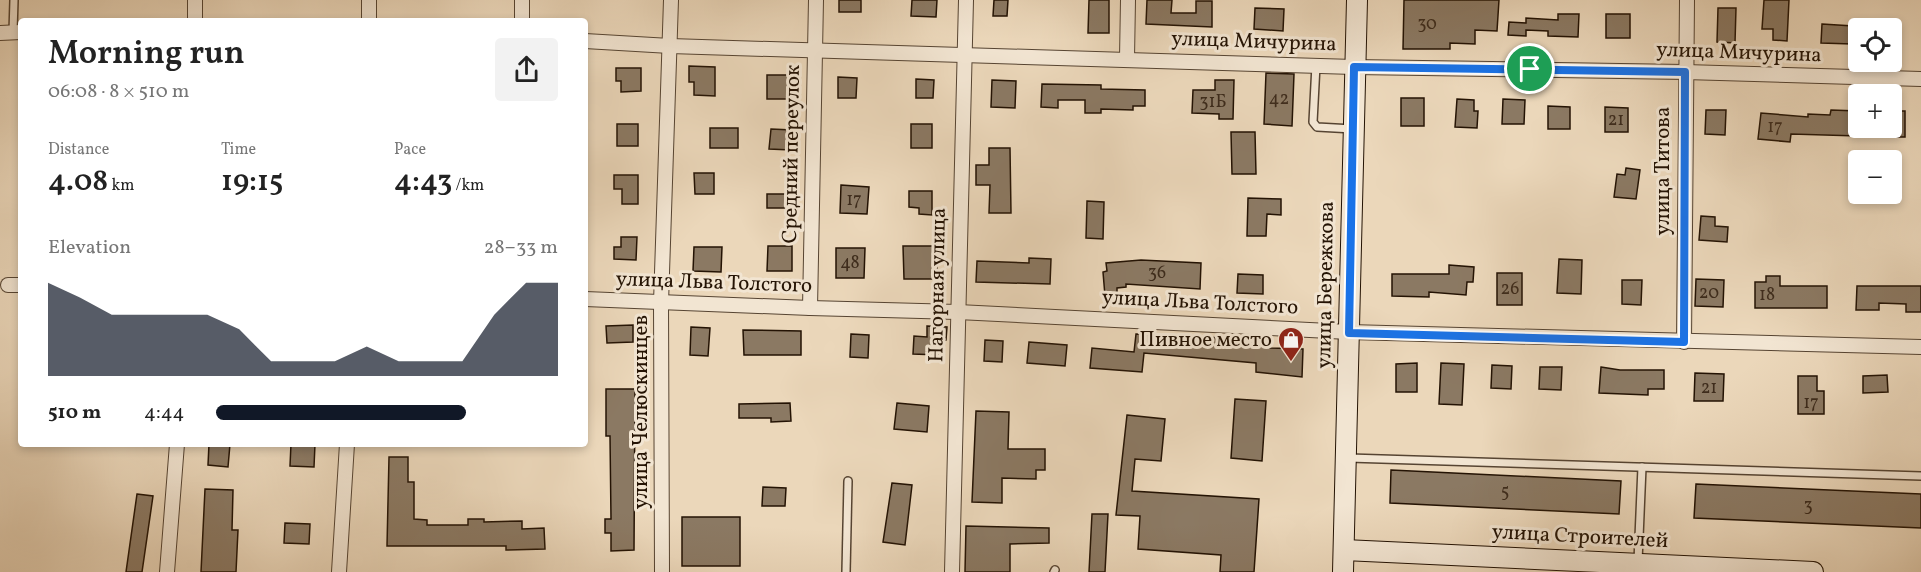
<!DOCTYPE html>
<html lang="en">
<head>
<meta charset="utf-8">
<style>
	:root { --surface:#fff; --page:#f2f2f2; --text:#222; --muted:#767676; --accent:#111827 }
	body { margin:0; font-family:Vollkorn,serif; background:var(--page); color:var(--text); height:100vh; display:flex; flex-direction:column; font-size:22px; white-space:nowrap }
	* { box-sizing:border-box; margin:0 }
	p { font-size:20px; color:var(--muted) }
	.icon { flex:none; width:33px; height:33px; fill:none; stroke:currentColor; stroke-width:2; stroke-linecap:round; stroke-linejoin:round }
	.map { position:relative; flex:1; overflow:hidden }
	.drawer { position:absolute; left:18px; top:18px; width:570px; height:429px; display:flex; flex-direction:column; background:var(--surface); border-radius:6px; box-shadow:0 3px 9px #0003 }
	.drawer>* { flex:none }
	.buttons { position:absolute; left:1848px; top:18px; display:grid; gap:12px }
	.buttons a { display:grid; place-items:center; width:54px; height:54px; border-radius:6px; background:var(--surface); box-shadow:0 3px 9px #0003; font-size:30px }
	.pin { position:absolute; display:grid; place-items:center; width:51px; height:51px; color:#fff; margin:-26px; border:3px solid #fff; border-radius:50%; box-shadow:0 2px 6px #0007 }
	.round { display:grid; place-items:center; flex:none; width:63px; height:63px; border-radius:6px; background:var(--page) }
	.overview { display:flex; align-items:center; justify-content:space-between; height:102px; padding:0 30px }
	h1 { font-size:33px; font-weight:600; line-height:45px }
	.stats { display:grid; grid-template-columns:repeat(3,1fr); gap:9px; height:102px; padding:6px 30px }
	.stats div { display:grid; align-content:center }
	.stats b { font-size:30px; font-weight:600 }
	.stats small { font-size:16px; font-weight:400 }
	.stats p { font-size:16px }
	.chart { height:168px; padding:12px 30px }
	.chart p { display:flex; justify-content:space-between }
	.chart svg { width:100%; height:108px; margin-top:6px; fill:var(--accent); opacity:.7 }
	ul { padding:0 30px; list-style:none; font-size:20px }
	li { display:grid; grid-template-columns:96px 72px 1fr; align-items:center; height:45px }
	li i { height:15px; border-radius:8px; background:var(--accent) }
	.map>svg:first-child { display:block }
	.building { fill:#8b7963; stroke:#241304; stroke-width:1.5 }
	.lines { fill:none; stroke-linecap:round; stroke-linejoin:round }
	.lane-casing { stroke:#564432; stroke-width:10 }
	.street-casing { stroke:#564432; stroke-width:16 }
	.secondary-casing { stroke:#241304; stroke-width:22 }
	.lane { stroke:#f2e5d2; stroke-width:7 }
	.street { stroke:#f2e5d2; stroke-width:14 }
	.secondary { stroke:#f2e5d2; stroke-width:20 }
	.route-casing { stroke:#fff; stroke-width:12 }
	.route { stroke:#1a73e8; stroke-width:8 }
	.labels { text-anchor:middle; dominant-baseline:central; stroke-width:6; stroke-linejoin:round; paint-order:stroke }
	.number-label { font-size:18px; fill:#3e2c1c }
	.street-label { font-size:21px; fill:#241304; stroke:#f2e5d2 }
	.poi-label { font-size:21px; fill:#241304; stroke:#f2e5d2; text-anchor:end }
</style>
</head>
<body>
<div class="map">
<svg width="1921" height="572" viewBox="0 0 1921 572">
	<rect width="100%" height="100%" fill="#ebd7ba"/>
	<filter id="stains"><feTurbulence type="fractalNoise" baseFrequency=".00333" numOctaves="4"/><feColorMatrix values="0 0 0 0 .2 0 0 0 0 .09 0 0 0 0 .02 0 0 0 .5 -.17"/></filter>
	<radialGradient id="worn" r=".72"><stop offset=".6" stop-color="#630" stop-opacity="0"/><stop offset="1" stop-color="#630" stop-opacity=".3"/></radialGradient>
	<g class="building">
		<rect x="839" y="0" width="22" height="12"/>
		<path d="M 912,0 L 937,0 L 936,17 L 911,16 Z"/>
		<path d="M 994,0 L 1008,0 L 1007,16 L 993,16 Z"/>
		<path d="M 1089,0 L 1109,0 L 1109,33 L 1088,33 Z"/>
		<path d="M 1147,0 L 1172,0 L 1171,13 L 1196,13 L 1196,1 L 1212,1 L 1212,27 L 1146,24 Z"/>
		<path d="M 1404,0 L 1499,0 L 1497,31 L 1475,30 L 1475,44 L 1450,43 L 1450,49 L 1403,49 Z"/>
		<path d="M 1764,0 L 1789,0 L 1787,41 L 1773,40 L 1773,29 L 1762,29 Z"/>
		<path d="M 1255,8 L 1284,9 L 1283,31 L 1254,29 Z"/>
		<path d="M 1718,8 L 1736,8 L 1735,43 L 1717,42 Z"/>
		<path d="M 1558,14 L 1579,14 L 1578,37 L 1548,36 L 1548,31 L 1526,30 L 1526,36 L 1508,35 L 1509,22 L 1526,23 L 1526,18 L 1558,20 Z"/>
		<rect x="1606" y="14" width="24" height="24"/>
		<path d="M 1822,24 L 1853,26 L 1852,44 L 1821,43 Z"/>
		<path d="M 689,66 L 715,67 L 715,96 L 694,95 L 694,82 L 689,82 Z"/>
		<path d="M 616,68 L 641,68 L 641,91 L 621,92 L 621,81 L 616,81 Z"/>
		<path d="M 1266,73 L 1294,74 L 1292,126 L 1264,124 Z"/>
		<rect x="767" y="75" width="26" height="24"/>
		<path d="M 838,77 L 857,78 L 856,98 L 838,98 Z"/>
		<path d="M 916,79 L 934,80 L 933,98 L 916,98 Z"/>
		<path d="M 992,80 L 1016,81 L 1015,108 L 991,107 Z"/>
		<path d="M 1215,80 L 1234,80 L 1233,119 L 1219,119 L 1219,114 L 1192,113 L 1193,90 L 1215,90 Z"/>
		<path d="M 1042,84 L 1101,85 L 1101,89 L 1145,90 L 1145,106 L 1133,106 L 1133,110 L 1101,109 L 1101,113 L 1085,113 L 1085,100 L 1058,100 L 1058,108 L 1041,107 Z"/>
		<rect x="1401" y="98" width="23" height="28"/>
		<path d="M 1457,99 L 1474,100 L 1474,111 L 1478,111 L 1477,128 L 1455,127 Z"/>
		<path d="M 1503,99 L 1525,100 L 1524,124 L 1502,124 Z"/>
		<path d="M 1548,106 L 1570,107 L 1570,129 L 1548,129 Z"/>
		<path d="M 1605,107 L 1628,108 L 1628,132 L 1605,132 Z"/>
		<path d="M 1706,110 L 1726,110 L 1725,135 L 1705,134 Z"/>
		<path d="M 1831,110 L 1858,111 L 1858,136 L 1791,134 L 1790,142 L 1758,139 L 1761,113 L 1808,117 L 1808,114 L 1830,115 Z"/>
		<rect x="1892" y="111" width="13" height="26"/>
		<rect x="617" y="124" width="21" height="22"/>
		<rect x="911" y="124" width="21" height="24"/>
		<rect x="710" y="128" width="28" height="20"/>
		<path d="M 771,129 L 792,130 L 791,150 L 769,149 Z"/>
		<path d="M 1231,132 L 1255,132 L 1256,174 L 1232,174 Z"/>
		<path d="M 989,148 L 1010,148 L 1011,213 L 989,213 L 990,185 L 976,185 L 976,165 L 989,165 Z"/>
		<path d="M 1626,168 L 1640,170 L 1636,199 L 1614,197 L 1617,174 L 1625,175 Z"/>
		<path d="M 694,173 L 714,173 L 714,194 L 695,194 Z"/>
		<path d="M 614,175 L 638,175 L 638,204 L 622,204 L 622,189 L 614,189 Z"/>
		<path d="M 841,185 L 869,187 L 867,214 L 840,213 Z"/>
		<path d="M 909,191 L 932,191 L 932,215 L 919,214 L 919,208 L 909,207 Z"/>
		<rect x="767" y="194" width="23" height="14"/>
		<path d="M 1248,198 L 1281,199 L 1281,215 L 1267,214 L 1266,236 L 1247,236 Z"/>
		<path d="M 1087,201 L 1104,202 L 1103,239 L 1086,238 Z"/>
		<path d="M 1701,216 L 1715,217 L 1715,226 L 1728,227 L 1727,242 L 1699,240 Z"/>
		<path d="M 621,237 L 637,237 L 636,260 L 614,259 L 614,247 L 621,247 Z"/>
		<path d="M 768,246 L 792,246 L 792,271 L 767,271 Z"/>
		<path d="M 903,246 L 937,246 L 937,279 L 904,279 Z"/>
		<path d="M 694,247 L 722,247 L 721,272 L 693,271 Z"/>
		<path d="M 836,248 L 865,248 L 864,278 L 836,278 Z"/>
		<path d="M 1029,258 L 1051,259 L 1050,284 L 976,282 L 977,261 L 1029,263 Z"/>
		<path d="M 1559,259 L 1582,260 L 1581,294 L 1557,293 Z"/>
		<path d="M 1141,260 L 1201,263 L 1200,289 L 1126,284 L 1126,287 L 1117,288 L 1117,295 L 1105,296 L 1103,272 L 1107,271 L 1106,263 Z"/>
		<path d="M 1449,265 L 1474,267 L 1473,282 L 1467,282 L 1466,295 L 1429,292 L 1429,297 L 1392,296 L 1392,274 L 1449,274 Z"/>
		<rect x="1497" y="273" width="25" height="32"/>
		<path d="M 1238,274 L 1263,275 L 1263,294 L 1237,293 Z"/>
		<path d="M 1766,276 L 1780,276 L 1780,286 L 1827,286 L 1827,308 L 1755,308 L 1755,282 L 1766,282 Z"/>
		<path d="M 1696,279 L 1724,280 L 1723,307 L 1695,306 Z"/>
		<path d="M 1622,280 L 1642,280 L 1641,305 L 1622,304 Z"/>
		<path d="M 1857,286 L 1921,286 L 1921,312 L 1906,312 L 1906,304 L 1879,303 L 1879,310 L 1856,310 Z"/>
		<path d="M 633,325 L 633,342 L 607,343 L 606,326 Z"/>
		<path d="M 927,326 L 947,327 L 946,340 L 938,340 L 938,355 L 913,354 L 914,336 L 927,337 Z"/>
		<path d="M 691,327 L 710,328 L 708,356 L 690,355 Z"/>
		<path d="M 743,330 L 801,331 L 801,355 L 744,355 Z"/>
		<path d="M 851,334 L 869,335 L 868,358 L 850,357 Z"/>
		<path d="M 1136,334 L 1271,340 L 1270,348 L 1303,349 L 1302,377 L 1256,372 L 1256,363 L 1144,353 L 1142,372 L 1090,368 L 1092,348 L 1134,352 Z"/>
		<path d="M 985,340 L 1003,341 L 1002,362 L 984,361 Z"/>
		<path d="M 1029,342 L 1067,345 L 1065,366 L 1027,363 Z"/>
		<path d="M 1417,363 L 1417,392 L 1396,392 L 1396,364 Z"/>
		<path d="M 1441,363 L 1464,364 L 1462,405 L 1439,404 Z"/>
		<path d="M 1492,365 L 1512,366 L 1511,389 L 1491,388 Z"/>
		<path d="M 1540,367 L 1562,367 L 1561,390 L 1539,389 Z"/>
		<path d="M 1601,367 L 1620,370 L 1664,370 L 1664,389 L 1648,389 L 1648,395 L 1599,393 Z"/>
		<path d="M 1695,373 L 1724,374 L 1723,401 L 1694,401 Z"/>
		<path d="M 1887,375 L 1888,392 L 1863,393 L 1863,376 Z"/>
		<path d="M 1798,376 L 1817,376 L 1817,391 L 1824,391 L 1824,414 L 1798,414 Z"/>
		<path d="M 606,389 L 635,389 L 634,550 L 611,551 L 611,533 L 605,533 L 605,519 L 611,519 L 610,436 L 606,436 Z"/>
		<path d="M 1235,399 L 1266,401 L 1262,461 L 1231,458 Z"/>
		<path d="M 790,403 L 791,421 L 771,422 L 771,418 L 739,418 L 739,404 Z"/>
		<path d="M 897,403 L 929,406 L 927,432 L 894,429 Z"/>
		<path d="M 976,411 L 1009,412 L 1008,449 L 1045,449 L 1045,470 L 1036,470 L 1036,479 L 1002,478 L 1002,503 L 972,502 Z"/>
		<path d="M 1127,415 L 1165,419 L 1161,461 L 1135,459 L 1132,491 L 1259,499 L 1254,572 L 1220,572 L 1221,555 L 1138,549 L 1140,516 L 1116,515 Z"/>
		<path d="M 209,444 L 230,444 L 228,467 L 208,465 Z"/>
		<path d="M 291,444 L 315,444 L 314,467 L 290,466 Z"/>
		<path d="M 389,457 L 408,457 L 408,482 L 414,482 L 414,519 L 427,520 L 427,525 L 468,525 L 468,519 L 484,519 L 484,522 L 522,521 L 522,529 L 544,528 L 545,549 L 506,550 L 506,546 L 387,546 Z"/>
		<path d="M 1391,470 L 1621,481 L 1619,514 L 1390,503 Z"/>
		<path d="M 892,483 L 912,485 L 905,545 L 883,542 Z"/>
		<path d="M 1696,484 L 1921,494 L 1921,528 L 1694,518 Z"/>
		<path d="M 763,487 L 786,488 L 785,506 L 762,506 Z"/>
		<path d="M 205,489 L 233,490 L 232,530 L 238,530 L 236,572 L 201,572 Z"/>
		<path d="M 137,494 L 153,496 L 142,572 L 126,572 Z"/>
		<path d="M 1092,514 L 1108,514 L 1105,572 L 1089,572 Z"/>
		<rect x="682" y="517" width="58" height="49"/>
		<path d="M 285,523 L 310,524 L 309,544 L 284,543 Z"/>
		<path d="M 966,526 L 1049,528 L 1049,543 L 1010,544 L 1010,572 L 965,572 Z"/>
	</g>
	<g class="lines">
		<defs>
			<g id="lane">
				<path d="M 13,32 L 14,0"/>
				<path d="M 1316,65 L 1313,122 L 1317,127 L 1353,129"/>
				<path d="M 1349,458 L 1921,476"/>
				<path d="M 1638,561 L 1642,467"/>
				<path d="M 846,572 L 848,481"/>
				<path d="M 1054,572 L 1055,570"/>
			</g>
			<g id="street">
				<path d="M 195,0 L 195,21"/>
				<path d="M 369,21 L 369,0"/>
				<path d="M 522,21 L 522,0"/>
				<path d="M 0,33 L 21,32"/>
				<path d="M 585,41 L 670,46 L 1354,67 L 1685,72 L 1921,79"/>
				<path d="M 1127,58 L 1128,0"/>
				<path d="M 8,285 L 21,285"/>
				<path d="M 585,299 L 810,308 L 958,312 L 1349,332 L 1921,347"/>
				<path d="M 810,308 L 816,0"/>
				<path d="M 1684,342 L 1687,0"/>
				<path d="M 167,572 L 177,444"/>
				<path d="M 339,572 L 347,444"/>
				<path d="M 662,572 L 661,303 L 671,0"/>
				<path d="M 952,572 L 966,0"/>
			</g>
			<g id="secondary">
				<path d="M 1344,550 L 1813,572"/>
				<path d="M 1343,572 L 1357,0"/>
			</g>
		</defs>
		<use href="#lane" class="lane-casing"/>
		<use href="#street" class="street-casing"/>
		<use href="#secondary" class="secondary-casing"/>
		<use href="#lane" class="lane"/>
		<use href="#street" class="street"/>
		<use href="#secondary" class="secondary"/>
	</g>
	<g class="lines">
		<defs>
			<path id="route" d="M 1354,67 L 1685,72 L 1684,342 L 1349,333 Z"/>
		</defs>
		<use href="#route" class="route-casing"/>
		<use href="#route" class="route"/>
	</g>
	<defs>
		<symbol id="shop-pin" viewBox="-11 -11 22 30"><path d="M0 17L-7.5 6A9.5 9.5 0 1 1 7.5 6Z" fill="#8f2418" stroke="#f2e5d2"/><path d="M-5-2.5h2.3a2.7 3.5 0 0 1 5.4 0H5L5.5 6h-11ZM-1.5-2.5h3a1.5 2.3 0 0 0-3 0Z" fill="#fff"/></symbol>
	</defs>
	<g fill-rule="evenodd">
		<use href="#shop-pin" x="1276" y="325" width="30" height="40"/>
	</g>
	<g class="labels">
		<g class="number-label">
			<text x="1427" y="24">30</text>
			<text x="1279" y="99">42</text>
			<text x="1213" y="102">31Б</text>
			<text x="1616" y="120">21</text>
			<text x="1775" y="127">17</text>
			<text x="854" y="200">17</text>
			<text x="850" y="263">48</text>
			<text x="1157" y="273">36</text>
			<text x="1510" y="289">26</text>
			<text x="1709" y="293">20</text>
			<text x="1767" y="295">18</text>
			<text x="1709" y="388">21</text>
			<text x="1811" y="403">17</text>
			<text x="1505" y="492">5</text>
			<text x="1808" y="506">3</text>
		</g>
		<g class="street-label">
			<text transform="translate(1254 42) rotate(2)">улица Мичурина</text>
			<text transform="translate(1739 53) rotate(2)">улица Мичурина</text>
			<text transform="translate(792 154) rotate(-89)">Средний переулок</text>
			<text transform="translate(1663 171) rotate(-90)">улица Титова</text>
			<text transform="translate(714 283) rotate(2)">улица Льва Толстого</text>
			<text transform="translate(938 285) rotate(-89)">Нагорная улица</text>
			<text transform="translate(1326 285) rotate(-89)">улица Бережкова</text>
			<text transform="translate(1200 303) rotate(3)">улица Льва Толстого</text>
			<text transform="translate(641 412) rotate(-90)">улица Челюскинцев</text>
			<text transform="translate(1580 537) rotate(3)">улица Строителей</text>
		</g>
		<g class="poi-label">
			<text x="1272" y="340">Пивное место</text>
		</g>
	</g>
	<rect width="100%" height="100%" filter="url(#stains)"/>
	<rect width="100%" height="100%" fill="url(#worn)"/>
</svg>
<div class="buttons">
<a><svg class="icon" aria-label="locate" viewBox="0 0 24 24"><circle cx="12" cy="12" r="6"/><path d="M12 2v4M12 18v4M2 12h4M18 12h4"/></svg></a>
<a>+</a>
<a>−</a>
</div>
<div class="pin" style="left:1530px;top:69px;background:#1e9e55"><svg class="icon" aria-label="arrive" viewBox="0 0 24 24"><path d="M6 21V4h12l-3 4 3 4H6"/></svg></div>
<section class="drawer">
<div class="overview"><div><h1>Morning run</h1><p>06:08 · 8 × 510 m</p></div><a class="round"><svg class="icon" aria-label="share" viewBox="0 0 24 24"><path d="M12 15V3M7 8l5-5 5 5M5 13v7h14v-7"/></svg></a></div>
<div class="stats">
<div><p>Distance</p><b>4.08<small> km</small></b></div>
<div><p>Time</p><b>19:15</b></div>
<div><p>Pace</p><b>4:43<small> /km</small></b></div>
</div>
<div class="chart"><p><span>Elevation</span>28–33 m</p>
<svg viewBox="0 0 160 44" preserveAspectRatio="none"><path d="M0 44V6L10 12L20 19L30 19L40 19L50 19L60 25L70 38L80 38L90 38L100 32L110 38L120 38L130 38L140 19L150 6L160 6V44z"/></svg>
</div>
<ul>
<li><b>510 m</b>4:44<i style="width:73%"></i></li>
</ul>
</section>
</div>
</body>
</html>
